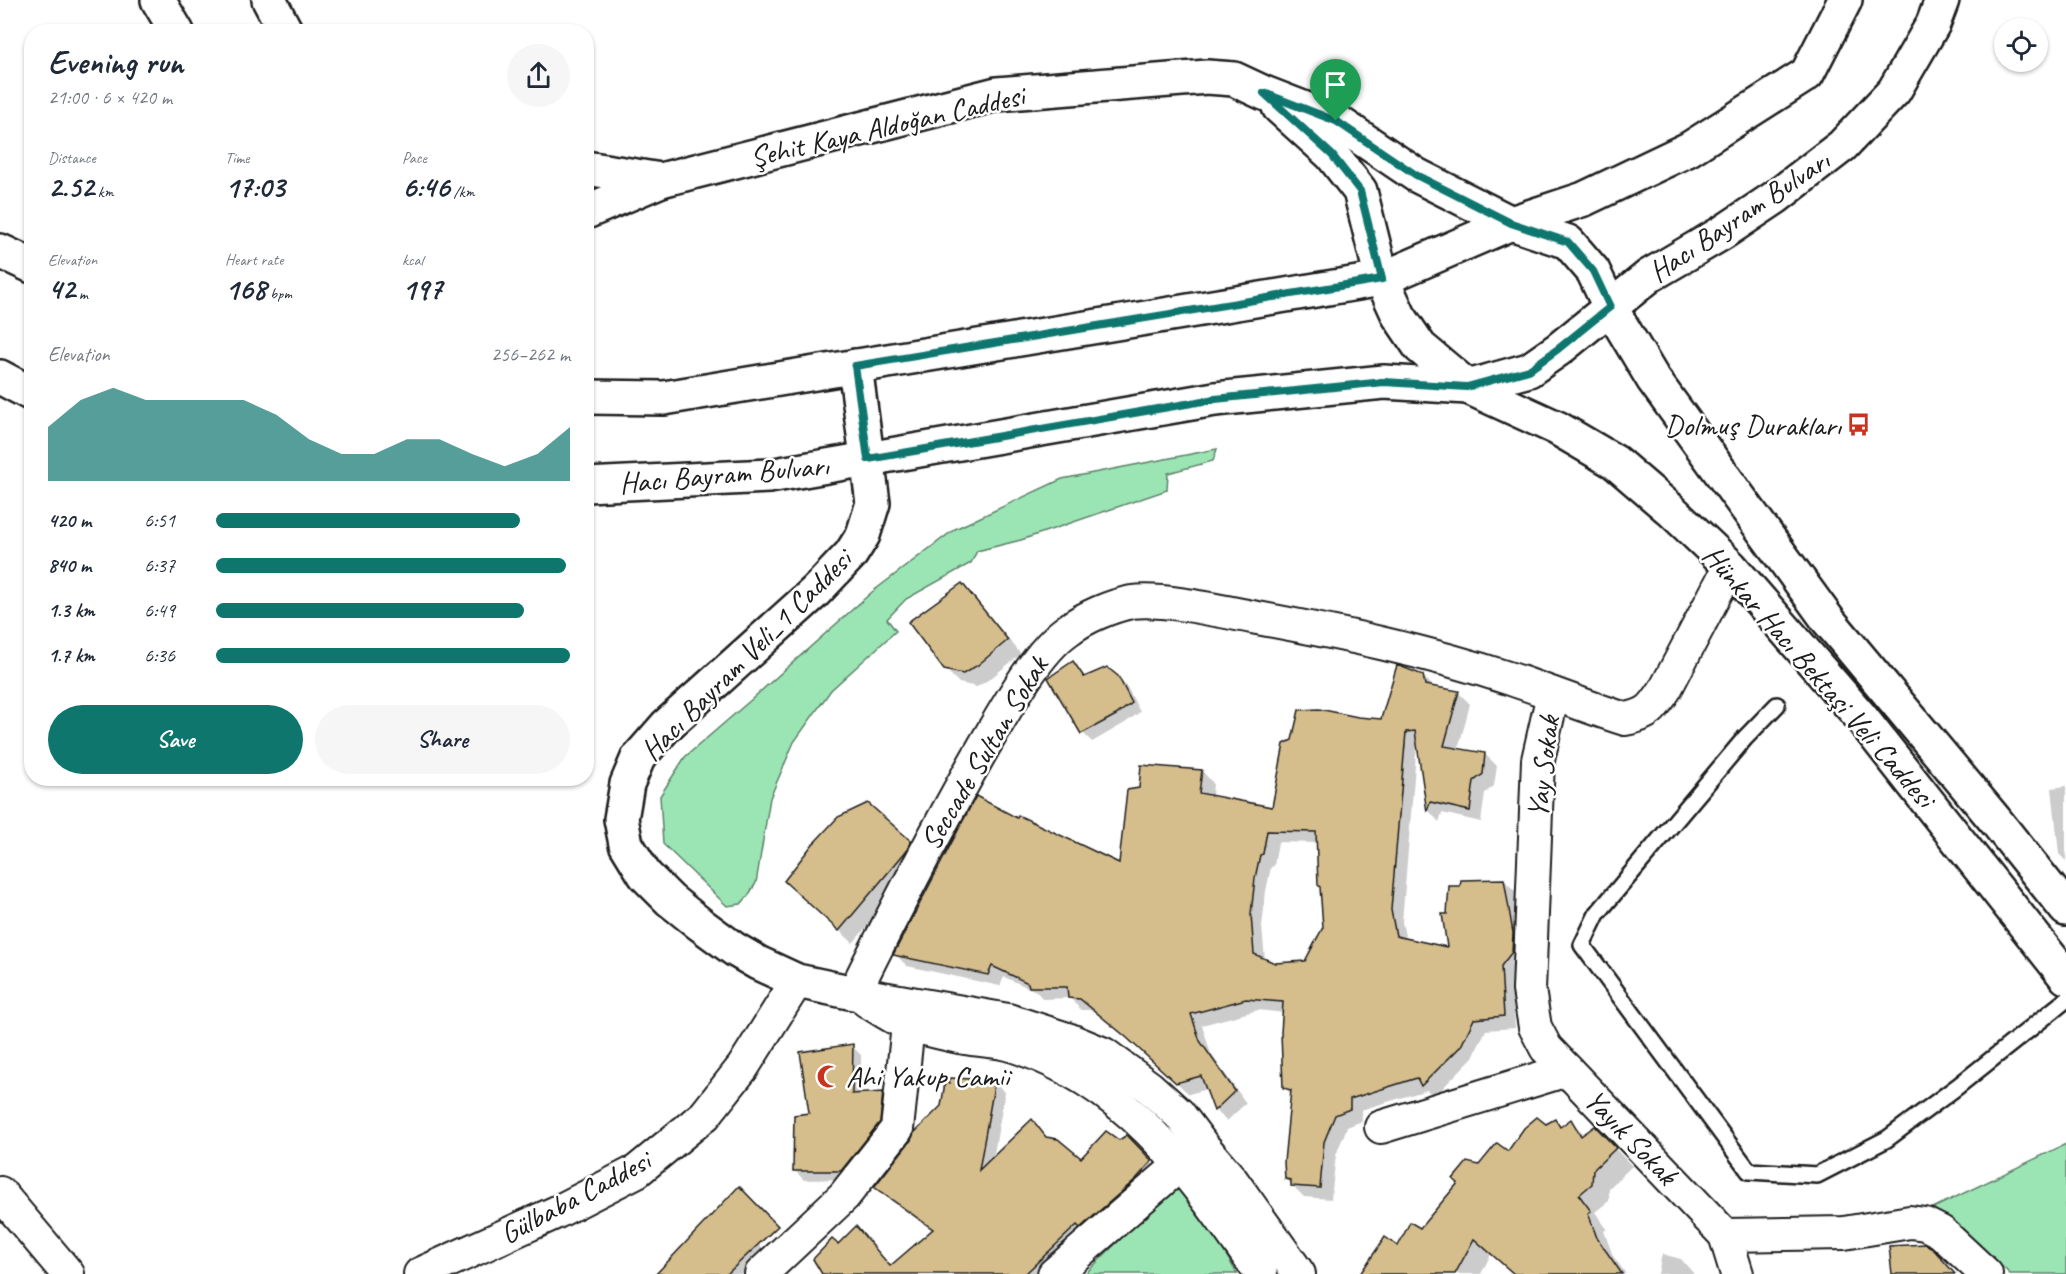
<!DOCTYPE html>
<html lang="en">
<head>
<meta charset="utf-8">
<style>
	:root { --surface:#fff; --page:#f6f6f7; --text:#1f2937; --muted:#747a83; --accent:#0f766e }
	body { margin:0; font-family:Caveat,sans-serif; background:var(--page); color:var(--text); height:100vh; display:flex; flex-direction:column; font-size:22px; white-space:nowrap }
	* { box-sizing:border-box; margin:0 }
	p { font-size:20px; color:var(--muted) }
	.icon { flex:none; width:33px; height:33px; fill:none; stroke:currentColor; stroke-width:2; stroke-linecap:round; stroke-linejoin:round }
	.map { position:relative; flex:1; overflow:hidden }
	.drawer { position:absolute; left:24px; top:24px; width:570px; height:762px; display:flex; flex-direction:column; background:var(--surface); border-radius:24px; box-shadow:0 2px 4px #0004 }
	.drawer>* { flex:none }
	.buttons { position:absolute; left:1994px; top:18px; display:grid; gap:12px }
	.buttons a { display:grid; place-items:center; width:54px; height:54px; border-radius:50%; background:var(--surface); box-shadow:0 2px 4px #0004; font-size:30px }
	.pin { position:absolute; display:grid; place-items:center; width:51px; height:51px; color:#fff; margin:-62px -26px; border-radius:50% 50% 50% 0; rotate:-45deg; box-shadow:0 0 6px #0007 }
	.pin .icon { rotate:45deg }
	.round { display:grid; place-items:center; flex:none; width:63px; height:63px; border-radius:32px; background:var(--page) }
	.head { display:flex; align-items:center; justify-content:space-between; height:102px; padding:0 24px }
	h1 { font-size:33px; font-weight:700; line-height:45px }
	.metrics { display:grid; grid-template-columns:repeat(3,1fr); gap:9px; height:102px; padding:6px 24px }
	.metrics div { display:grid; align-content:center }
	.metrics b { font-size:30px; font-weight:700 }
	.metrics small { font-size:16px; font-weight:400 }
	.metrics p { font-size:16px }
	.chart { height:168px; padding:12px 24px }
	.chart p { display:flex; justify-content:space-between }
	.chart svg { width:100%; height:108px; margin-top:6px; fill:var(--accent); opacity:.7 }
	.cta { display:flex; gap:12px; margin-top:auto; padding:12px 24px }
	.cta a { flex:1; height:69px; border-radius:36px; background:var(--accent); color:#fff; font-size:24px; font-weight:700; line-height:69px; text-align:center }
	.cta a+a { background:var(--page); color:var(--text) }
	ul { padding:0 24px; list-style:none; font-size:20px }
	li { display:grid; grid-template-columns:96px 72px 1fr; align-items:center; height:45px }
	li i { height:15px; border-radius:8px; background:var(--accent) }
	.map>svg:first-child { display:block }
	.green { fill:#9be5b4; stroke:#5c8068; stroke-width:1.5 }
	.shadow { fill:#0003; fill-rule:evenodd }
	.building { fill:#d5bd8c; stroke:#1c1c1c; stroke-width:1.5; fill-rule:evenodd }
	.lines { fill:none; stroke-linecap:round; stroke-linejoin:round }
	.lane-casing { stroke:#1c1c1c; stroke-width:20 }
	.street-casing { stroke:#1c1c1c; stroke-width:36 }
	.secondary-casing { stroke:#1c1c1c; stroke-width:38 }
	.lane { stroke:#fff; stroke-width:15 }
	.street { stroke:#fff; stroke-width:32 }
	.secondary { stroke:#fff; stroke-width:33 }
	.route-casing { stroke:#fff; stroke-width:12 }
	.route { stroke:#0f766e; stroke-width:8 }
	.labels { text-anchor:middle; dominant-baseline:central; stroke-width:5; stroke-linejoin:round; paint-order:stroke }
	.street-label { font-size:30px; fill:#1c1c1c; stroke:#fff }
	.poi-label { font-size:30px; fill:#1c1c1c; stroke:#fff; text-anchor:end }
</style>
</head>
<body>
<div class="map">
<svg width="2066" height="1274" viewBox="0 0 2066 1274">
	<rect width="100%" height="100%" fill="#fff"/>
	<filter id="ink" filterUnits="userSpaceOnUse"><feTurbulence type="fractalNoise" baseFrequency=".0167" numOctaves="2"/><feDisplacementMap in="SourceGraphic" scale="12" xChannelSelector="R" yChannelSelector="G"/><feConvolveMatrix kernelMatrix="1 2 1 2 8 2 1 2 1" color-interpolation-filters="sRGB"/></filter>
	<g filter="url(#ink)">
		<g class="green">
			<path d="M 1217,449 L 1213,461 L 1168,473 L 1167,490 L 1021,540 L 977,551 L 971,563 L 906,599 L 887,619 L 896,631 L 831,690 L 794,742 L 770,798 L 756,883 L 748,896 L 741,904 L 727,906 L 663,844 L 660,796 L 685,757 L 752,699 L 872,592 L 955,529 L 1062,479 Z"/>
			<path d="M 2066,1144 L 2066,1274 L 2010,1274 L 1977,1242 L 1933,1208 Z"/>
			<path d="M 1171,1189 L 1188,1192 L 1206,1219 L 1237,1274 L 1085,1274 Z"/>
		</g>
		<g class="shadow">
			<path d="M 962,585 L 975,599 L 1021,654 L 991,678 L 977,687 L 959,683 L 945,669 Z"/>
			<path d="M 1073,663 L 1086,678 L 1117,677 L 1127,687 L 1140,712 L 1125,723 L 1092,742 L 1083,733 Z"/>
			<path d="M 1423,676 L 1435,688 L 1458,692 L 1470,704 L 1458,750 L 1485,754 L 1497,766 L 1494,786 L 1485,793 L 1481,822 L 1442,813 L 1439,822 L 1429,811 L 1417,742 L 1402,922 L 1406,940 L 1449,949 L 1449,915 L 1504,880 L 1516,892 L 1525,946 L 1524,965 L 1512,979 L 1515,1028 L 1486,1030 L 1473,1057 L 1434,1097 L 1427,1090 L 1361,1110 L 1362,1121 L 1347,1127 L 1336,1155 L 1331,1199 L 1304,1197 L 1286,1179 L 1292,1095 L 1284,1087 L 1284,1013 L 1258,1010 L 1202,1025 L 1211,1054 L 1246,1103 L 1227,1121 L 1215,1110 L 1207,1089 L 1189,1094 L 1140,1049 L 1093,1010 L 1081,1010 L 1070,998 L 1043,999 L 1036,991 L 1004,977 L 1000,986 L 907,966 L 895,954 L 1018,820 L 1121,865 L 1202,771 L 1213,783 L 1212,797 L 1274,808 L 1358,719 L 1382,721 ZM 1278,842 L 1318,843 L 1324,927 L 1306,962 L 1275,965 L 1265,960 L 1262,927 L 1266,891 L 1271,867 L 1274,866 Z"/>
			<path d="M 2066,786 L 2066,861 L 2059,854 L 2052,788 Z"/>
			<path d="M 910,842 L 924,856 L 920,864 L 853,943 L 800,894 Z"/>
			<path d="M 852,1046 L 861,1055 L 861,1095 L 882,1094 L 891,1103 L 888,1131 L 850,1179 L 804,1180 L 795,1171 L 810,1115 Z"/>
			<path d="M 994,1082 L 1005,1092 L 993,1159 L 1032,1121 L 1048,1139 L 1081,1160 L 1127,1137 L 1162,1173 L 1046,1274 L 824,1274 L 891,1268 L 933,1231 L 886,1197 L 876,1187 Z"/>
			<path d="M 1554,1121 L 1562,1128 L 1571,1121 L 1585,1135 L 1595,1128 L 1632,1166 L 1609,1188 L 1609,1201 L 1595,1212 L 1607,1229 L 1604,1231 L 1613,1256 L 1626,1274 L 1514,1274 L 1491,1254 L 1481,1274 L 1366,1274 L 1420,1230 L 1480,1167 L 1508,1153 Z"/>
			<path d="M 738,1206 L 765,1255 L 746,1274 L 658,1274 Z"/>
			<path d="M 1662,1254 L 1681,1259 L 1694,1274 L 1658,1274 Z"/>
		</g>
		<g class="building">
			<path d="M 962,583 L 1008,640 L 978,665 L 963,674 L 944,670 L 908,622 Z"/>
			<path d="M 1073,661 L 1084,677 L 1107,667 L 1118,676 L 1132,703 L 1116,715 L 1081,734 L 1048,678 Z"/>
			<path d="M 1397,665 L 1423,675 L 1425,685 L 1459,691 L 1444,746 L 1485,753 L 1483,774 L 1474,781 L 1470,811 L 1430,802 L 1427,812 L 1415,731 L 1406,732 L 1391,910 L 1396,936 L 1447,947 L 1442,914 L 1447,914 L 1449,886 L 1460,886 L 1461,880 L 1504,879 L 1513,933 L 1512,952 L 1501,966 L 1504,1016 L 1474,1019 L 1461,1046 L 1421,1086 L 1417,1078 L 1350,1099 L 1350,1109 L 1335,1115 L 1324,1142 L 1320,1188 L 1291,1186 L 1291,1180 L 1285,1179 L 1284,1162 L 1291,1090 L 1283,1088 L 1281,1033 L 1283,1002 L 1246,999 L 1191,1014 L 1200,1041 L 1235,1091 L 1214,1111 L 1201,1076 L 1176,1083 L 1126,1037 L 1080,999 L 1068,998 L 1067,987 L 1029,987 L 1028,983 L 992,966 L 988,975 L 893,955 L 976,796 L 1017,818 L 1018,815 L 1119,863 L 1127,790 L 1139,788 L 1141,765 L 1202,770 L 1199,793 L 1272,807 L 1284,744 L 1292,740 L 1299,710 L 1319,709 L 1358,717 L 1381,719 ZM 1267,831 L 1316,832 L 1318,885 L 1320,887 L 1323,927 L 1305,961 L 1275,963 L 1254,954 L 1251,914 L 1255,878 L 1260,855 L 1263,854 Z"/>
			<path d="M 868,803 L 911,841 L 907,850 L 839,931 L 784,881 L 812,845 L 838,817 Z"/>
			<path d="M 853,1044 L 852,1094 L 883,1092 L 880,1122 L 841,1171 L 793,1171 L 794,1115 L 809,1113 L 800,1052 Z"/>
			<path d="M 950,1078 L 995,1080 L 979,1170 L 1032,1119 L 1046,1137 L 1058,1139 L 1081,1158 L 1106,1131 L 1119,1140 L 1127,1135 L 1152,1161 L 1136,1179 L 1080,1228 L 1077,1225 L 1025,1274 L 822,1274 L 813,1259 L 832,1239 L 838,1244 L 856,1226 L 890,1266 L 933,1229 L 874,1187 L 911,1140 L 914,1133 L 941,1106 L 945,1083 L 949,1083 Z"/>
			<path d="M 1537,1117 L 1546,1124 L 1555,1119 L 1560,1127 L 1571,1119 L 1581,1136 L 1595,1126 L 1616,1148 L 1593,1170 L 1592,1184 L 1579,1195 L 1591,1211 L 1588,1213 L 1597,1238 L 1622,1274 L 1514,1274 L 1474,1239 L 1455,1274 L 1360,1274 L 1385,1237 L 1398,1246 L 1410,1222 L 1420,1228 L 1458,1183 L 1453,1179 L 1467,1162 L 1479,1165 L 1497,1143 L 1508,1151 L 1524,1128 Z"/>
			<path d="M 739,1186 L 778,1226 L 727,1274 L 656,1274 Z"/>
			<path d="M 1926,1244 L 1935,1251 L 1955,1274 L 1892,1274 L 1889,1246 Z"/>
		</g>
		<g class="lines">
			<defs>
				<path id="lane" d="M 1777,705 L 1745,738 L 1597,914 L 1582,945 L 1749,1171 L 1817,1175 L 1887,1139 L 1958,1086 L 2066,1000"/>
				<g id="street">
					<path d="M 1553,694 L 1538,760 L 1529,990 L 1535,1027 L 1546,1048 L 1725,1235 L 1737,1274"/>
					<path d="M 854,993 C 895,910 937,828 983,748 C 1003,714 1036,652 1068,630 C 1085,617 1111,606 1132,602 C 1163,598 1220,611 1252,617 C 1339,633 1427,651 1511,679 C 1550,692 1587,707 1625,719 C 1649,715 1653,708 1666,688 L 1730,566"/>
					<path d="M 854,993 L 1008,1020 L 1070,1040 L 1104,1054 L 1149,1087 L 1179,1114 L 1203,1146 L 1231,1179 L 1299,1274"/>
					<path d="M 867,1001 C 880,1009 893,1018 907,1024 C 913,1027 922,1028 929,1030 C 941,1033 953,1036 965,1038 C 981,1041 999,1040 1014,1046 C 1133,1085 1192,1177 1261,1274"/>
					<path d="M 1381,1127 L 1567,1070"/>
					<path d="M 0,1193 L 68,1274"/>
					<path d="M 1725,1235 L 1844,1233 L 1910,1222 L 1925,1224 L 1941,1232 L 1986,1274"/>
					<path d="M 420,1274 L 557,1212 L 637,1171 L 705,1115 L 743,1067 L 797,981"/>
					<path d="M 761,1274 L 844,1196 L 897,1129 L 908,1025"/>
					<path d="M 1054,1274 L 1197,1150"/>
				</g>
				<g id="secondary">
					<path d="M 158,0 L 177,32"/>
					<path d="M 269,0 L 286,32"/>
					<path d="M 1279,107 L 1332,155 L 1360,191 L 1382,279 L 1399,316 L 1420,347 L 1468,387 L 1557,428 L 1615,462 L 1671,510 L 1730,566 L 1860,716 L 2066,977"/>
					<path d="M 586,168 L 661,180"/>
					<path d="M 586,212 L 661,180 L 997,94 L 1207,77 L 1234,79 L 1264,93 L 1336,121 L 1416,175 L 1511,223 L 1568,242 L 1593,271 L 1610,307 L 1653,379 L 1828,620 L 1995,820 L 2066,909"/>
					<path d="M 0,251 L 32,266"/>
					<path d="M 0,377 L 32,394"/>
					<path d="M 586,397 L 664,398 L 1382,279 L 1511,223 L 1584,199 L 1689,149 L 1807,74 L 1845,0"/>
					<path d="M 586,485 L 769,476 L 1215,399 L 1384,382 L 1468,387 L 1529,370 L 1559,349 L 1649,276 L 1722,233 L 1776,197 L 1842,146 L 1894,91 L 1933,24 L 1942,0"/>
					<path d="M 854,993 L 797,981 L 758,963 L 734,949 L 700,924 L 670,900 L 645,875 L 626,844 L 621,819 L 627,784 L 638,758 L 666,726 L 815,592 L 851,554 L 863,535 L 873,503 L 855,366"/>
				</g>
			</defs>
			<use href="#lane" class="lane-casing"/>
			<use href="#street" class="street-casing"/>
			<use href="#secondary" class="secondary-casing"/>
			<use href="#lane" class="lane"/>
			<use href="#street" class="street"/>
			<use href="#secondary" class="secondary"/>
		</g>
	</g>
	<g class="lines" filter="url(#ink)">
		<defs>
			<path id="route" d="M 1264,93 L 1336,121 L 1416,175 L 1511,223 L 1568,242 L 1593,271 L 1610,307 L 1558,349 L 1529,370 L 1467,387 L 1384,382 L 1215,399 L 868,459 L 855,366 L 1382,279 L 1360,191 L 1332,155 Z"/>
		</defs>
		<use href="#route" class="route-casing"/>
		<use href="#route" class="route"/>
	</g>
	<defs>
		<symbol id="bus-bare" viewBox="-9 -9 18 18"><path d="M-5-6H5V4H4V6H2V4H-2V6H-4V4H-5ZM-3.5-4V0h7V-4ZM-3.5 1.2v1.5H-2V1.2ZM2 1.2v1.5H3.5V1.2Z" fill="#c8321e" stroke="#fff" stroke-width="2.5" paint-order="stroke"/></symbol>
		<symbol id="mosque-bare" viewBox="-9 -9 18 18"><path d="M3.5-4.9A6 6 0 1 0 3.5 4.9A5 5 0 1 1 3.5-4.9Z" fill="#c8321e" stroke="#fff" stroke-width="2.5" paint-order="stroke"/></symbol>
	</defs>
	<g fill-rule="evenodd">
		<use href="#bus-bare" x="1842" y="408" width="33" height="33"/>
		<use href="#mosque-bare" x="812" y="1060" width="33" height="33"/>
	</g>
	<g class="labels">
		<g class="street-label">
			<text transform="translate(887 126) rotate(-13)">Şehit Kaya Aldoğan Caddesi</text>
			<text transform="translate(1739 216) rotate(-34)">Hacı Bayram Bulvarı</text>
			<text transform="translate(724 474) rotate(-5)">Hacı Bayram Bulvarı</text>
			<text transform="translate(746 655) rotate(-45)">Hacı Bayram Veli_1 Caddesi</text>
			<text transform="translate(1819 676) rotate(49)">Hünkar Hacı Bektaşi Veli Caddesi</text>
			<text transform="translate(984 753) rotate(-59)">Seccade Sultan Sokak</text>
			<text transform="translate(1543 767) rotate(-83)">Yay Sokak</text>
			<text transform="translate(1631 1137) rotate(46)">Yayık Sokak</text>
			<text transform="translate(575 1197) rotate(-28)">Gülbaba Caddesi</text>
		</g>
		<g class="poi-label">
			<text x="1841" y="425">Dolmuş Durakları</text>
			<text x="846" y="1076" text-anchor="start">Ahi Yakup Camii</text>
		</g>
	</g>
</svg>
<div class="buttons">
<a><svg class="icon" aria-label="locate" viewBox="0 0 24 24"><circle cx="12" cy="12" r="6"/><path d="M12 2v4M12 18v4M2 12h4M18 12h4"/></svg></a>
</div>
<div class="pin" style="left:1336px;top:121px;background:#1e9e55"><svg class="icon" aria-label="arrive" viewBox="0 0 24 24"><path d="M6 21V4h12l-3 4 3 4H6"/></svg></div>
<section class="drawer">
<div class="head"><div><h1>Evening run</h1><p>21:00 · 6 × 420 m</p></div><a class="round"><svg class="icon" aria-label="share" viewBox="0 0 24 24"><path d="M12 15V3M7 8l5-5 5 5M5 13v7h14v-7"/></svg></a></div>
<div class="metrics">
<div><p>Distance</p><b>2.52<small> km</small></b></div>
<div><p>Time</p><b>17:03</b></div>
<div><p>Pace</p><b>6:46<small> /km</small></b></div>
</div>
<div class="metrics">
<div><p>Elevation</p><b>42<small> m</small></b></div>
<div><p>Heart rate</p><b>168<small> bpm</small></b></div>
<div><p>kcal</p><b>197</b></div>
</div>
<div class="chart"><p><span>Elevation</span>256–262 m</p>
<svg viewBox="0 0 160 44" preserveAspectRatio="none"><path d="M0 44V22L10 11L20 6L30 11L40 11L50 11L60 11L70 17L80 27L90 33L100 33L110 27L120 27L130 33L140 38L150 33L160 22V44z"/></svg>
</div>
<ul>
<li><b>420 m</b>6:51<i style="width:86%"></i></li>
<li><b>840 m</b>6:37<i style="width:99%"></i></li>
<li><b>1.3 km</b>6:49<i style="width:87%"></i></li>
<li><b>1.7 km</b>6:36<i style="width:100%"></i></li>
</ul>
<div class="cta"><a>Save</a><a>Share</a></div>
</section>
</div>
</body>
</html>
